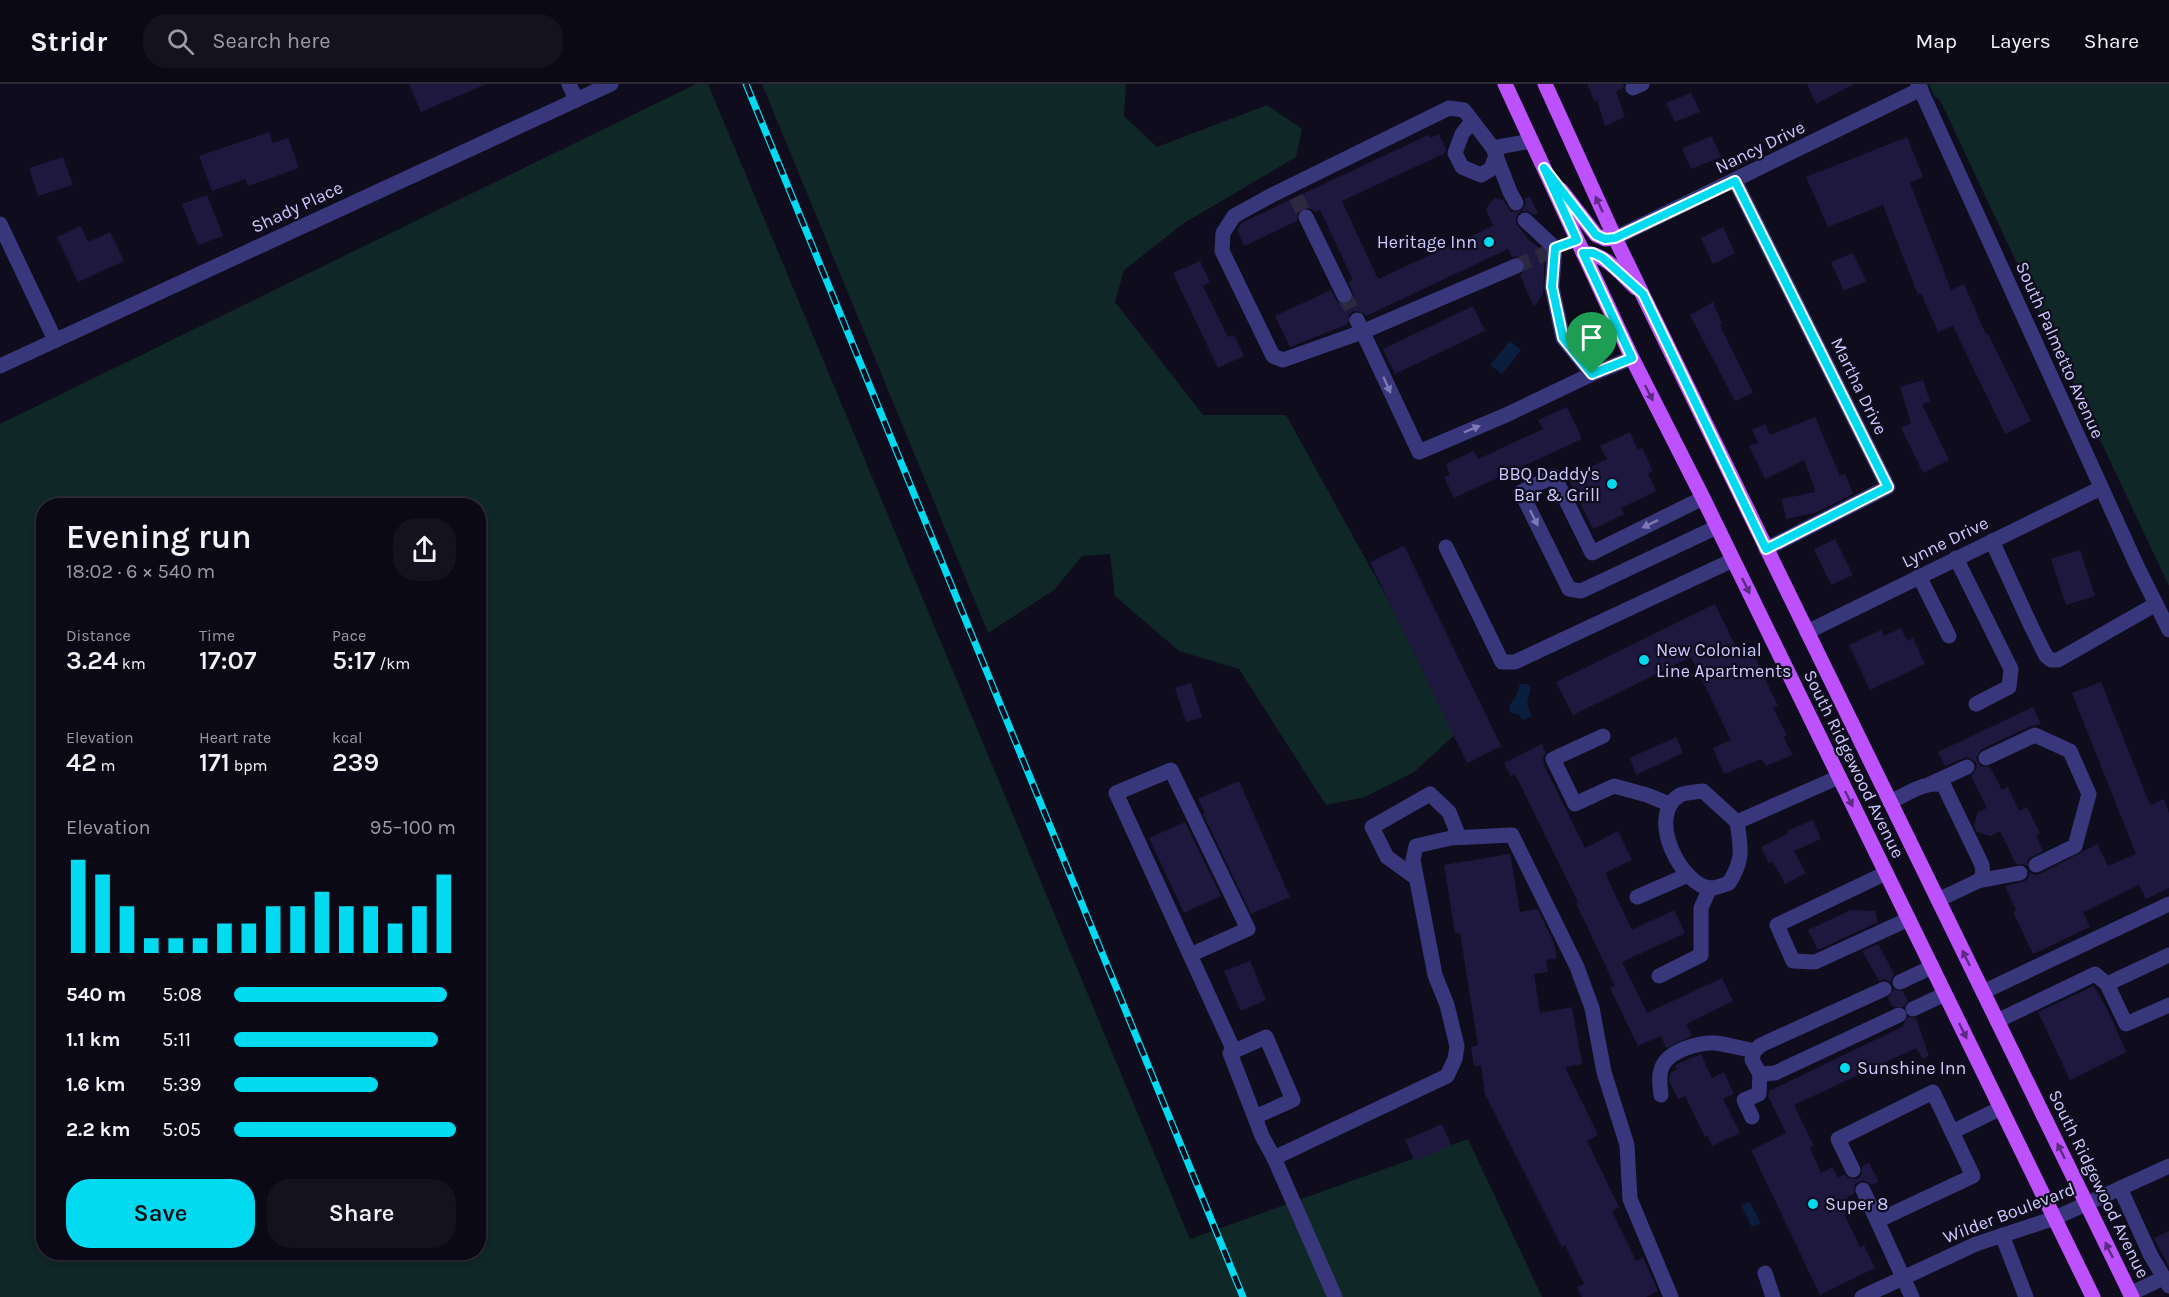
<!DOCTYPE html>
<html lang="en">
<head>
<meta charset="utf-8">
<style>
	:root { --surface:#0b0916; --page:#14121f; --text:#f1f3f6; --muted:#9a9aa1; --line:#2b2a35; --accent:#02daf1 }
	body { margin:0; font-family:Karla,sans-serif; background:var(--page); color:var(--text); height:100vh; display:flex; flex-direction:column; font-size:22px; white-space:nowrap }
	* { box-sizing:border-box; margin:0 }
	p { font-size:20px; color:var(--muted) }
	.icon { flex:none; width:33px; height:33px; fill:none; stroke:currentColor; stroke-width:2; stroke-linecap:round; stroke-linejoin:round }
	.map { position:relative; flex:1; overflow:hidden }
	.sheet { position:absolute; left:36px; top:414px; width:450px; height:762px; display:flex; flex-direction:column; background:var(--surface); border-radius:24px; box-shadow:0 3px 9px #0003,0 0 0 2px var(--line) }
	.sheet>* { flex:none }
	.pin { position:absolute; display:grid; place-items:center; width:51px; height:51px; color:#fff; margin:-62px -26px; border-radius:50% 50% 50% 0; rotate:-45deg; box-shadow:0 0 6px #0007 }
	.pin .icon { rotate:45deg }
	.round { display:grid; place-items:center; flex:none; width:63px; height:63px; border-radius:24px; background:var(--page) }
	.overview { display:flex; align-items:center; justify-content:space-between; height:102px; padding:0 30px }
	h1 { font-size:33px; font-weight:600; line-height:45px }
	.figures { display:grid; grid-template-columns:repeat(3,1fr); gap:9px; height:102px; padding:6px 30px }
	.figures div { display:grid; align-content:center }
	.figures b { font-size:26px; font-weight:600 }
	.figures small { font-size:16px; font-weight:400 }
	.figures p { font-size:16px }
	.chart { height:168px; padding:12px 30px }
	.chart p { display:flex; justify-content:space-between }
	.chart svg { width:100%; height:108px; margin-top:6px; stroke:var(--accent); stroke-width:6 }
	.button { display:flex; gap:12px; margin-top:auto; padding:12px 30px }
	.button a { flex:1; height:69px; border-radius:24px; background:var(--accent); color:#111; font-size:24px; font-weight:600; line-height:69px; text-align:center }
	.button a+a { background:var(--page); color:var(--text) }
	ul { padding:0 30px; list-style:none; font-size:20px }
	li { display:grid; grid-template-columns:96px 72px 1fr; align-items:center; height:45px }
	li i { height:15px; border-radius:8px; background:var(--accent) }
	header { display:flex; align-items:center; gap:36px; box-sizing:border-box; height:84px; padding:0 30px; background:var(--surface); border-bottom:2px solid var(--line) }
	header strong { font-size:28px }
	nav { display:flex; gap:33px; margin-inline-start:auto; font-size:21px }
	.search { width:420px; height:54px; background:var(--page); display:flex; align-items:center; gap:15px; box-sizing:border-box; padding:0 21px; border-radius:24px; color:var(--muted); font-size:22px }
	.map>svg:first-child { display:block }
	.green { fill:#0f2726; fill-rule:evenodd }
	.water { fill:#0b1e3d }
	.building { fill:#1f183e }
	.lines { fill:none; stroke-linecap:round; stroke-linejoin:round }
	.minor-tunnel { stroke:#2c283f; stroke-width:15; stroke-dasharray:15 8; stroke-linecap:butt }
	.minor { stroke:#39377c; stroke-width:15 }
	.major { stroke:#bc51fd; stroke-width:15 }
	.rail-casing { stroke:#02daf1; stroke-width:7 }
	.rail { stroke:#0f0c1d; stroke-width:4.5; stroke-dasharray:14; stroke-linecap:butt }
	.oneway { fill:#5d2b82 }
	.oneway2 { fill:#7c79b6 }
	.route-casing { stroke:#fff; stroke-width:12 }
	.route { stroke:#02daf1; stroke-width:8 }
	.poi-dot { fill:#02daf1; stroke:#0f0c1d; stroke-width:2 }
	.labels { text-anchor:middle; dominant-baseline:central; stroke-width:4.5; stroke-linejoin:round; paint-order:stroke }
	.street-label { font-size:18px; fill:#cec9fe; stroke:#0f0c1d }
	.poi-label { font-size:18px; fill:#cec9fe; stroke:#0f0c1d; text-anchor:start }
</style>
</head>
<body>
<header>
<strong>Stridr</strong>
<div class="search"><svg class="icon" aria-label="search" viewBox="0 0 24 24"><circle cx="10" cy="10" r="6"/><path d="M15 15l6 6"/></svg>Search here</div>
<nav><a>Map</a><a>Layers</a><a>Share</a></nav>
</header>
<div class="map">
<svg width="2169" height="1213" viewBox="0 0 2169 1213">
	<rect width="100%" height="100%" fill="#0f0c1d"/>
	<g class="green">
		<path d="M 696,0 L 708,0 L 1190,1155 L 1468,1055 L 1542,1213 L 0,1213 L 0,340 ZM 44,422 L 478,422 L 478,1168 L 44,1168 Z"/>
		<path d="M 762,0 L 1126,0 L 1124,32 L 1157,63 L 1267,21 L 1302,45 L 1296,73 L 1184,139 L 1124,186 L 1115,218 L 1203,331 L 1286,331 L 1460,646 L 1414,688 L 1365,713 L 1326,721 L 1239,585 L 1179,567 L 1115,512 L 1110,470 L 1082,472 L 1054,506 L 988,549 Z"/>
		<path d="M 1929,0 L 2169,0 L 2169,502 L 1940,16 L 1934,12 Z"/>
	</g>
	<g class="water">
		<path d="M 1510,257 L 1521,266 L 1502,290 L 1490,281 Z"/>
		<path d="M 1520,600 L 1528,600 L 1531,604 L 1527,620 L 1532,632 L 1523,636 L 1519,631 L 1510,628 L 1509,622 L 1516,612 Z"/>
		<path d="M 1750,1118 L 1761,1139 L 1752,1143 L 1741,1121 Z"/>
	</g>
	<g class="building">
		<path d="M 409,0 L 486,0 L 421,28 Z"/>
		<path d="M 1587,0 L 1624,0 L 1623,4 L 1616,8 L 1625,33 L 1605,42 L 1597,16 L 1594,17 Z"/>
		<path d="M 1807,0 L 1854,0 L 1816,20 Z"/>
		<path d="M 1691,9 L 1700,28 L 1675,38 L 1666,19 Z"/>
		<path d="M 269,48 L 273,59 L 288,54 L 299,84 L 248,102 L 245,95 L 212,107 L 199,72 Z"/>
		<path d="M 1439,50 L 1446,65 L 1445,69 L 1342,117 L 1378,195 L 1493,142 L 1486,125 L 1494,114 L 1503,116 L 1511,128 L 1521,127 L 1516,133 L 1516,139 L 1528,155 L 1545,168 L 1543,210 L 1534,223 L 1520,191 L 1526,184 L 1525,178 L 1518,172 L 1512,173 L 1508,165 L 1366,232 L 1362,228 L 1353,227 L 1349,231 L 1348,240 L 1290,263 L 1275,232 L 1331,206 L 1338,219 L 1348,220 L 1354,212 L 1348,198 L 1353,196 L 1320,126 L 1315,128 L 1311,125 L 1302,124 L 1298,128 L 1297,137 L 1244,162 L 1237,146 L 1241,139 L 1428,51 L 1430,54 Z"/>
		<path d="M 1712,52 L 1721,73 L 1691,85 L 1682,64 Z"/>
		<path d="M 1907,53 L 1923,93 L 1910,99 L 1951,206 L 1964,200 L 1986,251 L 1988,250 L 2031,337 L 2005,350 L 1953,242 L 1938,248 L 1921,209 L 1918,211 L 1883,121 L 1828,143 L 1806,93 Z"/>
		<path d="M 63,73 L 73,101 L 38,112 L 29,84 Z"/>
		<path d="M 207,111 L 223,152 L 198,161 L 182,120 Z"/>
		<path d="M 1530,112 L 1538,130 L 1534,131 L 1528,127 L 1521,127 L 1526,120 L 1525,115 Z"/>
		<path d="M 81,142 L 88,158 L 110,148 L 124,177 L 78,198 L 57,153 Z"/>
		<path d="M 1723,143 L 1735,169 L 1713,180 L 1701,154 Z"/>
		<path d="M 1853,169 L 1866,197 L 1844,207 L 1831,178 Z"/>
		<path d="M 1200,177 L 1210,198 L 1203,202 L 1228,253 L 1234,251 L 1244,272 L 1218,284 L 1173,189 Z"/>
		<path d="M 1713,218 L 1722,240 L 1720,241 L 1753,309 L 1735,317 L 1690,231 Z"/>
		<path d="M 1473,222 L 1485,247 L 1395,290 L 1383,265 Z"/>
		<path d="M 1923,296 L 1930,317 L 1922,320 L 1949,376 L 1923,389 L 1901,344 L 1911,339 L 1900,303 Z"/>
		<path d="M 1567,323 L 1582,355 L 1454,414 L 1444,393 L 1450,391 L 1446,380 L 1474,367 L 1478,375 L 1543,345 L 1538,336 Z"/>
		<path d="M 1815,333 L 1840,392 L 1845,390 L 1853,410 L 1815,429 L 1786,435 L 1782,415 L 1815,408 L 1814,403 L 1804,376 L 1765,395 L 1749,362 L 1758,359 L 1752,346 L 1765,340 L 1770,351 Z"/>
		<path d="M 1630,348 L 1638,366 L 1642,364 L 1653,387 L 1648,390 L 1656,407 L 1621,424 L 1624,430 L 1593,445 L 1568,394 L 1607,375 L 1600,362 Z"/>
		<path d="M 1835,455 L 1853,491 L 1831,501 L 1814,465 Z"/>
		<path d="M 1404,462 L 1501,662 L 1467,679 L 1370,478 Z"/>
		<path d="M 2080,466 L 2095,512 L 2066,521 L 2051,475 Z"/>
		<path d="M 1715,520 L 1740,572 L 1752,567 L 1778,622 L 1773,624 L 1787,651 L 1783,653 L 1793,671 L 1766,682 L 1761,675 L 1724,690 L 1713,664 L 1731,656 L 1691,573 L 1573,631 L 1556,598 Z"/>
		<path d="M 1901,544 L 1907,557 L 1913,554 L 1925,580 L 1870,606 L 1849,561 L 1881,546 L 1884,552 Z"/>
		<path d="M 2101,598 L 2150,721 L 2164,715 L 2169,729 L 2169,804 L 2146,815 L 2139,801 L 2083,828 L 2090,843 L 2033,870 L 2013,828 L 2016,826 L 2005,802 L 2022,798 L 2027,796 L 2030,788 L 2035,791 L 2040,790 L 2097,760 L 2108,782 L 2136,770 L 2072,609 Z"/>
		<path d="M 1191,599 L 1202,633 L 1186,638 L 1175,604 Z"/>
		<path d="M 2033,623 L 2041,640 L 2031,642 L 1982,665 L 1976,674 L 1981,682 L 1990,683 L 2002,706 L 2008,703 L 2019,727 L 2027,723 L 2040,749 L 2036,751 L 2043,767 L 2028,775 L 2027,782 L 2023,780 L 2016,780 L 2000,747 L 1990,752 L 1977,748 L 1974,741 L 1978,728 L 1987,724 L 1971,692 L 1977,684 L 1976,678 L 1967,673 L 1945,682 L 1938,668 Z"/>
		<path d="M 1676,653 L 1683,669 L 1636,691 L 1630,674 Z"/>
		<path d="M 1542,660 L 1546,669 L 1543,674 L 1544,681 L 1585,764 L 1618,747 L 1632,776 L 1605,789 L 1632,846 L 1674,826 L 1685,849 L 1622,878 L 1647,929 L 1722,894 L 1733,917 L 1686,940 L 1692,952 L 1666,964 L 1661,952 L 1638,962 L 1610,904 L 1615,902 L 1576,819 L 1578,818 L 1515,690 L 1511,693 L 1504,679 Z"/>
		<path d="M 1239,697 L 1290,813 L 1251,830 L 1203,730 L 1205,729 L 1198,715 Z"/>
		<path d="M 1813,736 L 1821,755 L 1794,767 L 1806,789 L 1785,800 L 1773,778 L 1769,779 L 1761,763 L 1788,750 L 1787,747 Z"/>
		<path d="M 1185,738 L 1221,812 L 1184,829 L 1149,754 Z"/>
		<path d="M 1510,770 L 1520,828 L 1538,825 L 1554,859 L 1557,874 L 1546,876 L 1548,888 L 1534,890 L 1540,929 L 1572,923 L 1582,980 L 1565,983 L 1598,1051 L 1587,1057 L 1619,1123 L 1612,1127 L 1636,1177 L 1643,1173 L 1658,1207 L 1646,1213 L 1582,1213 L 1577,1203 L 1584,1200 L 1565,1161 L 1562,1163 L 1485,1010 L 1481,981 L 1474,982 L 1471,963 L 1478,961 L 1460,849 L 1455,849 L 1444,781 Z"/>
		<path d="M 1851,826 L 1875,827 L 1878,838 L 1818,866 L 1808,846 Z"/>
		<path d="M 1878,860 L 1894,890 L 1890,898 L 1884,895 L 1879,897 L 1862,867 Z"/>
		<path d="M 1250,877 L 1266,916 L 1241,927 L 1224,887 Z"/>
		<path d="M 2094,902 L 2110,931 L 2126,968 L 2070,996 L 2038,928 Z"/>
		<path d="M 1894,905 L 1903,907 L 1908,917 L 1904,923 L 1893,923 L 1888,914 Z"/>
		<path d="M 1908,933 L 1916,934 L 1929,972 L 1923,975 L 1916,964 L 1794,1021 L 1814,1062 L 1810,1064 L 1821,1089 L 1833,1083 L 1838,1094 L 1844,1090 L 1848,1094 L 1857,1095 L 1861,1091 L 1862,1082 L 1869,1079 L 1879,1098 L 1872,1101 L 1863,1096 L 1855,1100 L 1854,1110 L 1847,1113 L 1853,1126 L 1844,1130 L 1860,1163 L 1864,1161 L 1875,1184 L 1820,1211 L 1751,1066 L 1786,1049 L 1768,1012 L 1769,1007 L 1904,942 L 1903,940 Z"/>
		<path d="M 1701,970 L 1712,994 L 1724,988 L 1734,1010 L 1723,1015 L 1740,1049 L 1712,1062 L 1708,1052 L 1705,1053 L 1685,1012 L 1678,1015 L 1669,997 L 1671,988 L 1677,985 L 1675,982 L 1677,980 Z"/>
		<path d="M 1442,1040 L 1451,1061 L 1415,1077 L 1405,1056 Z"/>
		<path d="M 2169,1147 L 2169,1183 L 2154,1154 Z"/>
	</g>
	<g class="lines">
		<g class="minor-tunnel">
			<path d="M 1296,113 L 1306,133"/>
			<path d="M 1516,182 L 1549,168"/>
			<path d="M 1344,211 L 1357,236"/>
		</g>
		<g class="minor">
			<path d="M 569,0 L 576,15"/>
			<path d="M 1918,0 L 2137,482 L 2169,546"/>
			<path d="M 1633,4 L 1642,0"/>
			<path d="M 1472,37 L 1462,50 L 1455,69 L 1462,83 L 1481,91 L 1491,85 L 1496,71"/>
			<path d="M 1493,64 L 1531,57"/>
			<path d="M 1735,97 L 1888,403 L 1766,465"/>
			<path d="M 1306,133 L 1344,211"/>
			<path d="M 0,140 L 55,256"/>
			<path d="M 1615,154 L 1921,5"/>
			<path d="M 1516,182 L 1362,248 L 1283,276 L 1273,272 L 1222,167 L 1223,149 L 1234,132 L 1272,111 L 1449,24 L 1464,26 L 1493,64 L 1510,108 L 1516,119"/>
			<path d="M 1357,236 L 1419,368 L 1506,331 L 1592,290 L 1563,254 L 1552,203 L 1555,164 L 1525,136"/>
			<path d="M 0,282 L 611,0"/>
			<path d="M 1592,290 L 1632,274"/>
			<path d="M 1703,414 L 1592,469 L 1554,392 L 1521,408 L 1569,505 L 1581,507 L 1717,443"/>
			<path d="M 1992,457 L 2032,544 L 2046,572 L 2051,576 L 2058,576 L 2156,520"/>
			<path d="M 1446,463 L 1502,578 L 1515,578 L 1733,476"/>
			<path d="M 1956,474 L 2011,585 L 2009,603 L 1976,620"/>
			<path d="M 1919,492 L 1949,552"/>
			<path d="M 1807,548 L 2101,404"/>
			<path d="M 1603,652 L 1553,675 L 1575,720 L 1614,702 L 1647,711 L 1669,720"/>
			<path d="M 1986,674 L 2035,651 L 2070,667 L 2089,710 L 2075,762 L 2036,781"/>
			<path d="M 1930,700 L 1967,683"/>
			<path d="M 1890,718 C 1904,712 1929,694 1944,702 L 1982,781 L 1983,791 L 1978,797 L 1938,816"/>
			<path d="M 1737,738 C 1741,765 1744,775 1729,799 C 1724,801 1716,804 1711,804 C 1682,803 1645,732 1680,711 C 1686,708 1696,708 1703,707 L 1737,738 L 1839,693"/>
			<path d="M 1886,789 L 1777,841 L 1793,877 L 1815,878 L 1909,835"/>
			<path d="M 1416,794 L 1387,773 L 1372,743 L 1430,710 L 1449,728 L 1459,753"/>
			<path d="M 1978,797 L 2020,789"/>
			<path d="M 1637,813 L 1688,791"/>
			<path d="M 1190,871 L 1248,845 L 1171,686 L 1116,709 L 1234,967"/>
			<path d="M 1659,892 L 1701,871 L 1701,824 L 1710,804"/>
			<path d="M 1900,898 L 1932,883"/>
			<path d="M 2107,900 L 2169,871"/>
			<path d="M 1884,905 L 1761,961 L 1754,967 L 1752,976 L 1760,990 L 1775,989 L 1899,931"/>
			<path d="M 1983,908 L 2169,820"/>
			<path d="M 1913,925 L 1945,910"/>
			<path d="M 1997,937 L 2095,890 L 2107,900 L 2126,940 L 2169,921"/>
			<path d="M 1661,1011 C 1660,1001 1658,992 1662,983 C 1669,966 1700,958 1716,959 C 1729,961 1741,964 1754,967"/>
			<path d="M 1255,1033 L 1293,1016 L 1266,953 L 1230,969 L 1262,1052 L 1274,1074 L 1335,1213"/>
			<path d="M 1752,1033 L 1744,1016 L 1759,1010 L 1760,990"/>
			<path d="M 1952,1048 L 2001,1024"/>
			<path d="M 1274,1074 L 1447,992 L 1455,975 L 1457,962 L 1447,921 L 1435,891 L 1413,776 L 1416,762 L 1451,754 L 1512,751 L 1577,883 L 1592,924 L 1604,988 L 1627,1061 L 1630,1115 L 1671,1213"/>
			<path d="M 1853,1086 L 1838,1055 L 1933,1008 L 1973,1092 L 1877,1137"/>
			<path d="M 2120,1104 L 2151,1172 L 2169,1202"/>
			<path d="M 1863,1106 L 1912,1213"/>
			<path d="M 2002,1151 L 2026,1213"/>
			<path d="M 1765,1189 L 1773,1213"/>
			<path d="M 2130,1210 L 2163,1194"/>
			<path d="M 1862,1213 L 1976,1160 L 2055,1134 L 2169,1082"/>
		</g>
		<g class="major">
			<path d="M 1505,0 L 1632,274 L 1703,414 L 2093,1213"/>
			<path d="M 1545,0 L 1615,154 L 2132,1213"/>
			<path d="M 1561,106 L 1596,151 L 1605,155 L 1615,154"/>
			<path d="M 1583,169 C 1605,169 1621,190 1636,204"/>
		</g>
		<defs>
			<path id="rail" d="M 746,0 L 1243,1213"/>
		</defs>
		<use href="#rail" class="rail-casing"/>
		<use href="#rail" class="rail"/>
	</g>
	<defs><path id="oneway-solid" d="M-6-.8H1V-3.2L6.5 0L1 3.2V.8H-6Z" transform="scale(1.5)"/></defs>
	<g class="oneway">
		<use href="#oneway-solid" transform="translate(1599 120) rotate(-115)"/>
		<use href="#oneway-solid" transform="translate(1649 309) rotate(63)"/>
		<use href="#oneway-solid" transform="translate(1746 502) rotate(64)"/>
		<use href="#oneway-solid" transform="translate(1849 715) rotate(64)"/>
		<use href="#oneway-solid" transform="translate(1966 874) rotate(-116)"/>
		<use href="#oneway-solid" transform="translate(1963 947) rotate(64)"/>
		<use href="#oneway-solid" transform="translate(2061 1067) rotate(-116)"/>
		<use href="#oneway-solid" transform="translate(2109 1166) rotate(-116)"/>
	</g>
	<g class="oneway2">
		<use href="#oneway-solid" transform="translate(1387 301) rotate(66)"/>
		<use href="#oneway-solid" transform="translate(1472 345) rotate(-23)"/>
		<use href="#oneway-solid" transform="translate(1534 434) rotate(64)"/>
		<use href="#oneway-solid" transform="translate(1650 440) rotate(154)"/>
	</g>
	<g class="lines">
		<defs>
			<path id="route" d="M 1544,84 L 1596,151 L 1605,155 L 1615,154 L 1735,97 L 1888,403 L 1766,465 L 1643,210 L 1603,174 L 1593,169 L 1583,169 L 1632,274 L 1592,290 L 1563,254 L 1552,203 L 1555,164 L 1577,156 Z"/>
		</defs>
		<use href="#route" class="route-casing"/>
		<use href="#route" class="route"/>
	</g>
	<g class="poi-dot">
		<circle cx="1489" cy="158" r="6"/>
		<circle cx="1612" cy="400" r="6"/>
		<circle cx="1644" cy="576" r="6"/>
		<circle cx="1845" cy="984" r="6"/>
		<circle cx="1813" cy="1120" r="6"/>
	</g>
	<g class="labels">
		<g class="street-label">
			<text transform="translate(1760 63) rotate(-26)">Nancy Drive</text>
			<text transform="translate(297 123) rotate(-25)">Shady Place</text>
			<text transform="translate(2060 266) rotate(66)">South Palmetto Avenue</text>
			<text transform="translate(1859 302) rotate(64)">Martha Drive</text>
			<text transform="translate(1945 458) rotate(-26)">Lynne Drive</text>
			<text transform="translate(1854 680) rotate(64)">South Ridgewood Avenue</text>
			<text transform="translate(2099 1100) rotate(64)">South Ridgewood Avenue</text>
			<text transform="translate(2009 1129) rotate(-21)">Wilder Boulevard</text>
		</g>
		<g class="poi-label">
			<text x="1477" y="158" text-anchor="end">Heritage Inn</text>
			<text x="1600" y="390" text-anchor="end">BBQ Daddy's<tspan x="1600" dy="21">Bar &amp; Grill</tspan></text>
			<text x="1656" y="566">New Colonial<tspan x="1656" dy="21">Line Apartments</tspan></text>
			<text x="1857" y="984">Sunshine Inn</text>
			<text x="1825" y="1120">Super 8</text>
		</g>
	</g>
</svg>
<div class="pin" style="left:1592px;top:290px;background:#1e9e55"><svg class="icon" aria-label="arrive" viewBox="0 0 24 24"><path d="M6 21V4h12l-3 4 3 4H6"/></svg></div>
<section class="sheet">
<div class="overview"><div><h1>Evening run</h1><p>18:02 · 6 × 540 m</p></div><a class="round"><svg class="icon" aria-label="share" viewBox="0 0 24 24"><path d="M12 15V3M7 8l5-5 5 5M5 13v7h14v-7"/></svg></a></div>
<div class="figures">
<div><p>Distance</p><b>3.24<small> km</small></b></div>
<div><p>Time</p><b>17:07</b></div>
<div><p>Pace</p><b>5:17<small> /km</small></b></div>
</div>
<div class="figures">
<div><p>Elevation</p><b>42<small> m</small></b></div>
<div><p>Heart rate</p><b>171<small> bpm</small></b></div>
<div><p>kcal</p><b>239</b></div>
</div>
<div class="chart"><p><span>Elevation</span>95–100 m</p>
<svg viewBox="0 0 160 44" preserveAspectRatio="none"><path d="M5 44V6M15 44V12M25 44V25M35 44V38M45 44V38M55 44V38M65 44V32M75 44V32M85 44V25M95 44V25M105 44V19M115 44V25M125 44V25M135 44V32M145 44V25M155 44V12"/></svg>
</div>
<ul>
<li><b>540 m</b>5:08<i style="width:96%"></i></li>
<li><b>1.1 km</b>5:11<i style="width:92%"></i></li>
<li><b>1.6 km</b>5:39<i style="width:65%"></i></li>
<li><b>2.2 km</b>5:05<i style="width:100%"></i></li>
</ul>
<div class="button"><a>Save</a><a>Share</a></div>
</section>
</div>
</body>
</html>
